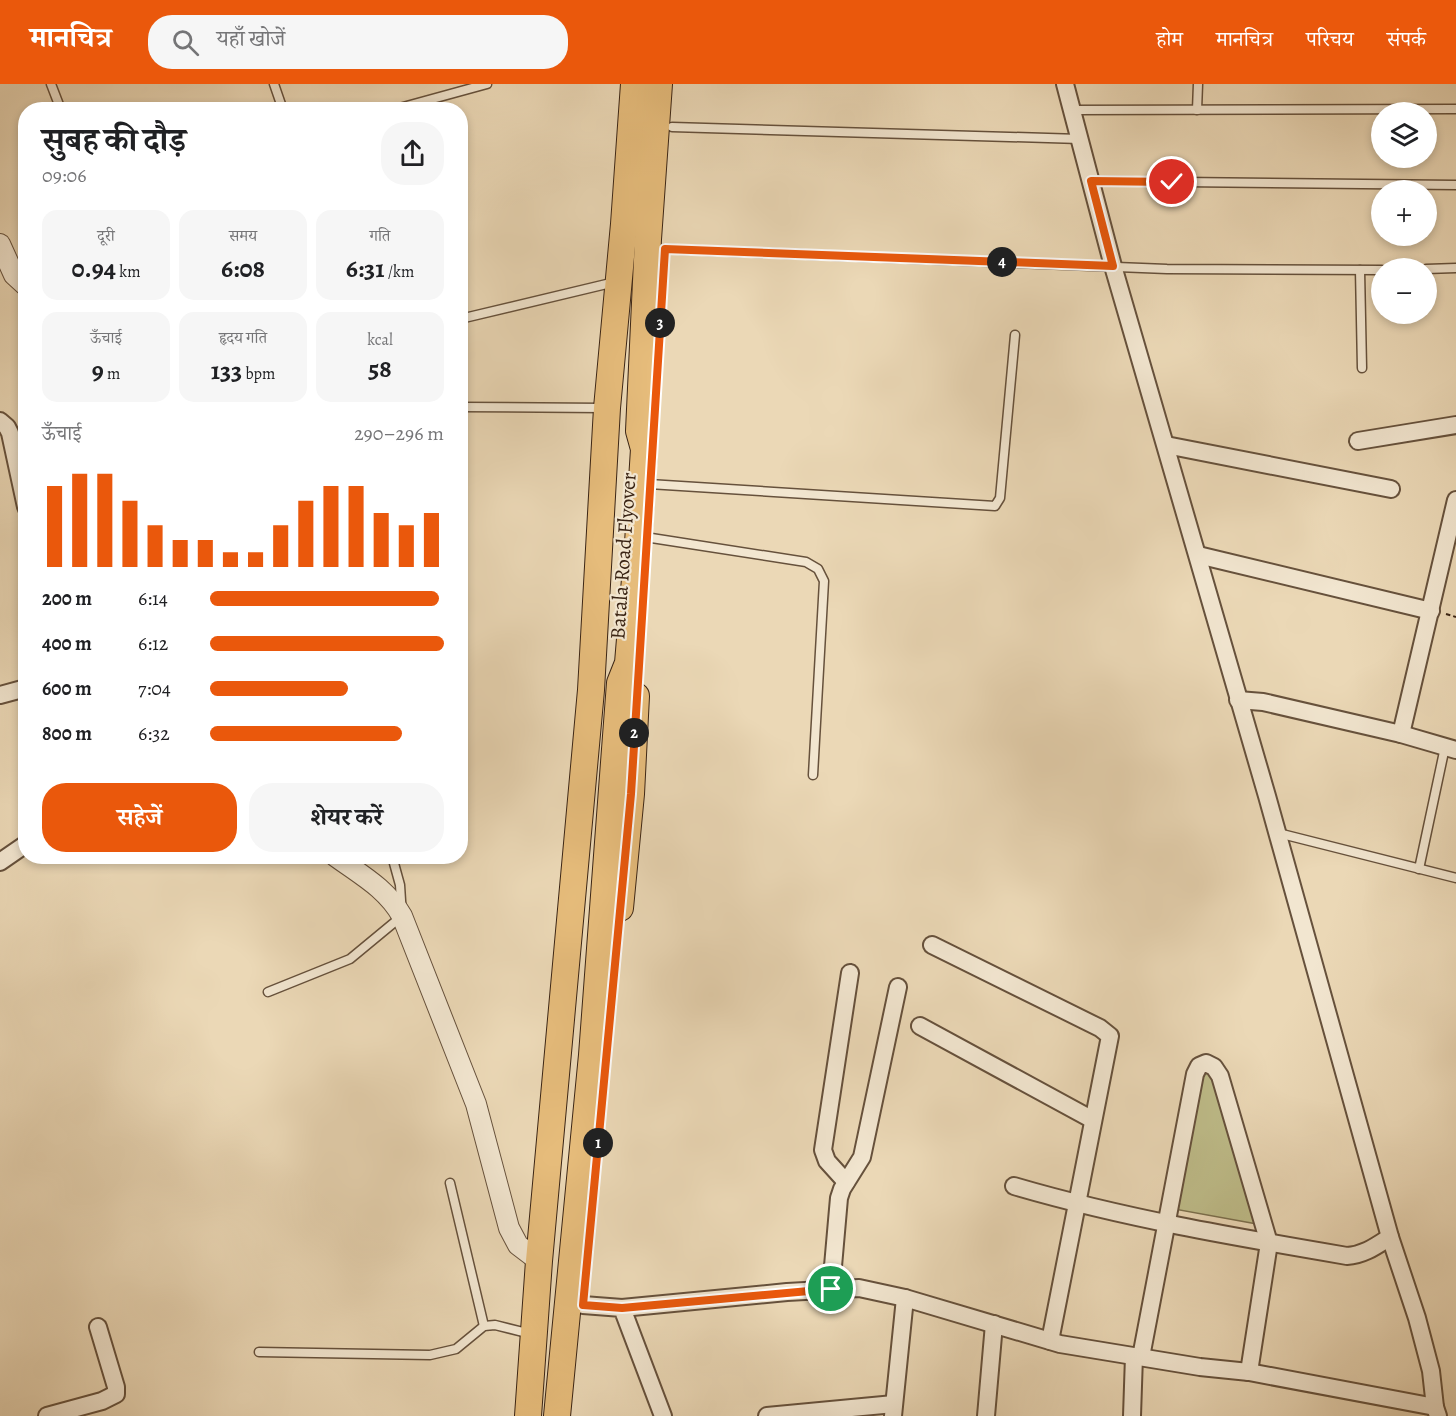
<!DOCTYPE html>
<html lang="hi">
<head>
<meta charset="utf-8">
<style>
	:root { --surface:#fff; --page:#f6f6f6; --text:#202124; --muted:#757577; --accent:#ea580c }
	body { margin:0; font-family:Alegreya,"Noto Serif Devanagari",serif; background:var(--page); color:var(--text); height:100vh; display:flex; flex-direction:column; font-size:22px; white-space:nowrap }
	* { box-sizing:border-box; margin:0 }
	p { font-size:20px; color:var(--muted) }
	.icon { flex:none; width:33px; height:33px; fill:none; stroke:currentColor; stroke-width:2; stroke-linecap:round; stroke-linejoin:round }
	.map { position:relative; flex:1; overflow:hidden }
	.details { position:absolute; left:18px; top:18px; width:450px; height:762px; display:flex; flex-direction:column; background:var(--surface); border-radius:24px; box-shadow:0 3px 9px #0003 }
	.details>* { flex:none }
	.buttons { position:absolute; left:1371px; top:18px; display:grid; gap:12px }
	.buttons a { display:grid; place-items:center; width:66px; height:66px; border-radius:50%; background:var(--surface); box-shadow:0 3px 9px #0003; font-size:30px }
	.pin { position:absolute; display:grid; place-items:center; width:51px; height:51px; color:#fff; margin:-26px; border:3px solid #fff; border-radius:50%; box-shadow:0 2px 6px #0007 }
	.km { position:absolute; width:30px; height:30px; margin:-15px; border-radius:50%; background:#222; color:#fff; font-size:16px; line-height:30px; text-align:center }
	.round { display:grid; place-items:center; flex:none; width:63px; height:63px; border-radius:24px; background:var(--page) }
	.head { display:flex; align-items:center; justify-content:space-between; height:102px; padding:0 24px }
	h1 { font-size:33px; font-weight:700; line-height:45px }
	.figures { display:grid; grid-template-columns:repeat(3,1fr); gap:9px; height:102px; padding:6px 24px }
	.figures div { display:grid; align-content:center; border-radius:15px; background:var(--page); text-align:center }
	.figures b { font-size:26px; font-weight:700 }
	.figures small { font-size:16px; font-weight:400 }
	.figures p { font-size:16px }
	.chart { height:168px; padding:12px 24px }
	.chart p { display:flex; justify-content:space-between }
	.chart svg { width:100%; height:108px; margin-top:6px; stroke:var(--accent); stroke-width:6 }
	.primary-button { display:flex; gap:12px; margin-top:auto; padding:12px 24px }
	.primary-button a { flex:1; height:69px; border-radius:24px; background:var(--accent); color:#fff; font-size:24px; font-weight:700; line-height:69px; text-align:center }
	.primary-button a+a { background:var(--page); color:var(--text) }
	ul { padding:0 24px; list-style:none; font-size:20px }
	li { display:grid; grid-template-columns:96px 72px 1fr; align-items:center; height:45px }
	li i { height:15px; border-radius:8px; background:var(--accent) }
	header { display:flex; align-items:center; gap:36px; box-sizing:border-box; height:84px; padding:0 30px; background:var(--accent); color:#fff }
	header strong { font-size:28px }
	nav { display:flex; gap:33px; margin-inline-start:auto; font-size:21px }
	.search { width:420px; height:54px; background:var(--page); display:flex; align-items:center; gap:15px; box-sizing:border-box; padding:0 21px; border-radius:24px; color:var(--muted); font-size:22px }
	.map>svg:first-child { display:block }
	.green { fill:#bebc89; stroke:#7c704e; stroke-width:1.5 }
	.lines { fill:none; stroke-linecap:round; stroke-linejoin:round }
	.service-casing { stroke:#66513c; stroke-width:11 }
	.minor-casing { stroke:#66513c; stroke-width:20 }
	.tertiary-casing { stroke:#66513c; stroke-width:22 }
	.primary-casing { stroke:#3a2414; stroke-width:28 }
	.path { stroke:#3a2414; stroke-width:2; stroke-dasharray:4.5 3; stroke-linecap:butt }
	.service { stroke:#f2e6d0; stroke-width:8 }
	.minor { stroke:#f2e6d0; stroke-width:16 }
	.tertiary { stroke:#f2e6d0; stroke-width:20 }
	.primary { stroke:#e6bc7b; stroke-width:26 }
	.route-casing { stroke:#fff; stroke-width:12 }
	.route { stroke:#ea580c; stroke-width:8 }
	.labels { text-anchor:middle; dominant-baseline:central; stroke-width:4.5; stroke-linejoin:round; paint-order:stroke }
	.street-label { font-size:21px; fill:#3a2414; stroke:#f2e6d0 }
</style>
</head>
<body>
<header>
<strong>मानचित्र</strong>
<div class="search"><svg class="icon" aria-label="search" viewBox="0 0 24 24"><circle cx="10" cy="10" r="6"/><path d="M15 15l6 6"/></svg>यहाँ खोजें</div>
<nav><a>होम</a><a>मानचित्र</a><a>परिचय</a><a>संपर्क</a></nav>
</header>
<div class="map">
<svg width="1456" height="1332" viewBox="0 0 1456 1332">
	<rect width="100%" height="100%" fill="#ebd8b6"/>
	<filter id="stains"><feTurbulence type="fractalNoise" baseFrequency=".00333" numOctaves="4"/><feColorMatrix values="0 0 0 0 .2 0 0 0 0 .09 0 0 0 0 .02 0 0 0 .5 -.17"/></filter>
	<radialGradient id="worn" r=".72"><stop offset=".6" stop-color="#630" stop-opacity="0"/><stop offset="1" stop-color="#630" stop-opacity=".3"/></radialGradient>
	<path class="green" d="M 1203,988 L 1218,990 L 1257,1140 L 1174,1125 Z"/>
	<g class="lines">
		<defs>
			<g id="service">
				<path d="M 51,0 L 61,26"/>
				<path d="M 274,0 L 283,26"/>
				<path d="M 392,26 L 487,0"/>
				<path d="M 1072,26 L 1456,25"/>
				<path d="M 1197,26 L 1198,0"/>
				<path d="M 672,43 L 1080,55"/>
				<path d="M 1091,97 L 1456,101"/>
				<path d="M 665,165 L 1167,185 L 1382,186"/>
				<path d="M 1426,185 L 1456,184"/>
				<path d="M 1360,186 L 1362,284"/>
				<path d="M 460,235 L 615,198"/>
				<path d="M 460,323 L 604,324"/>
				<path d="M 649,400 L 995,422 L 1000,414 L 1015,251"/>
				<path d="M 645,453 L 806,478 L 818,485 L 824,497 L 813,691"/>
				<path d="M 1278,749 L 1456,794"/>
				<path d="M 1419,785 L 1445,663"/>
				<path d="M 268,908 L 350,875 L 402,832 L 400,801 L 392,772"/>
				<path d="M 450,1099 L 484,1242"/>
				<path d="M 259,1268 L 430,1271 L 456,1265 L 484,1242 L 495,1241 L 531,1250"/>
			</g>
			<g id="minor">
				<path d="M 1065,0 L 1113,182 L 1267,712 L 1390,1153 L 1417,1234 L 1431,1287 L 1435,1323 L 1438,1332"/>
				<path d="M 0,337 L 7,343 L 10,349 L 26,423"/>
				<path d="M 1358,357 L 1456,341"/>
				<path d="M 1166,361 L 1391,405"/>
				<path d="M 1198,471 L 1431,527"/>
				<path d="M 0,611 L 26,604"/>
				<path d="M 1238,616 L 1263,618 L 1401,650 L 1456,666"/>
				<path d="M 1401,650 L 1456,416"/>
				<path d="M 0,778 L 26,760"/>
				<path d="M 932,861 L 1100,944 L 1110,952 L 1050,1257"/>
				<path d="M 920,942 L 1093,1036"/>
				<path d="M 846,1098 L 827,1077 L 823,1066 L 850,889"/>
				<path d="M 1014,1102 C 1123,1134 1235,1153 1347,1172 C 1364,1171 1376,1162 1390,1153"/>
				<path d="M 831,1205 L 839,1114 L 842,1105 L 862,1073 L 898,903"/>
				<path d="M 583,1221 L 622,1224 L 663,1332"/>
				<path d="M 622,1224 L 787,1208 L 859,1204 L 905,1214 L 1060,1260 L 1200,1283 L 1249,1288 L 1435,1323"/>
				<path d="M 1141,1273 L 1195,990 L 1199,982 L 1206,979 L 1214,983 L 1220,992 L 1269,1159 L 1249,1288"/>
				<path d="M 47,1332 L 102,1317 L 116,1310 L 116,1303 L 98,1243"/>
				<path d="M 767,1332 L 894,1320"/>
				<path d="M 893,1332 L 905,1214"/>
				<path d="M 986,1332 L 994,1240"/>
				<path d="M 1132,1332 L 1134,1272"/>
			</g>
			<g id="tertiary">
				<path d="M 0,160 L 14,191 L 26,202"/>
				<path d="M 335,772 C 361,791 386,804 402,832 L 476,1020 L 509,1144 L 518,1161 L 539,1177"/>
			</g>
			<g id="primary">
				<path d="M 620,824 L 631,710 L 636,612"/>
				<path d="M 528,1332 L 539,1177 L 591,606 L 607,324 L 624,140 L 634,0"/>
				<path d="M 557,1332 L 592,971 L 620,599 L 628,579 L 638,459 L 644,365 L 639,347 L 648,155 L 659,0"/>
			</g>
		</defs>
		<use href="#service" class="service-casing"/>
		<use href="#minor" class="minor-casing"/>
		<use href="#tertiary" class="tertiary-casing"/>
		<use href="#primary" class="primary-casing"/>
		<path class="path" d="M 1446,530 L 1456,533"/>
		<use href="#service" class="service"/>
		<use href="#minor" class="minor"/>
		<use href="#tertiary" class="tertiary"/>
		<use href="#primary" class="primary"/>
	</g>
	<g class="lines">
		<defs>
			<path id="route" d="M 831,1205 L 622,1224 L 583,1221 L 631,710 L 665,165 L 1113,182 L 1091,97 L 1172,98"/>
		</defs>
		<use href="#route" class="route-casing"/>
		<use href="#route" class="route"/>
	</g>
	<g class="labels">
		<g class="street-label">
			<text transform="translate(623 472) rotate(-86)">Batala Road Flyover</text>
		</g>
	</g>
	<rect width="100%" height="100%" filter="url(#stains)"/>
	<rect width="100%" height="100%" fill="url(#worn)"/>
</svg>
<div class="buttons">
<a><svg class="icon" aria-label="layers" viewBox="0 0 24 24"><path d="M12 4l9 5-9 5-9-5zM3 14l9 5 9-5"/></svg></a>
<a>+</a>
<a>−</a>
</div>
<div class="pin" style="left:831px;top:1205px;background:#1e9e55"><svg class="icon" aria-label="arrive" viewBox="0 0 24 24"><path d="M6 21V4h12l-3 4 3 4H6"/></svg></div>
<div class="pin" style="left:1172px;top:98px;background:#d93025"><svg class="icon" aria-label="check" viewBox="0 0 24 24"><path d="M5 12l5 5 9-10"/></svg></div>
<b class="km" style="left:598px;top:1059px">1</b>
<b class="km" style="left:634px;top:649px">2</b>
<b class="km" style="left:660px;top:239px">3</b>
<b class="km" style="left:1002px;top:178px">4</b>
<section class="details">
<div class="head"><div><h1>सुबह की दौड़</h1><p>09:06</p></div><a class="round"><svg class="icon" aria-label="share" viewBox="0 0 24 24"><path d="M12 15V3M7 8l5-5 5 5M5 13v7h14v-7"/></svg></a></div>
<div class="figures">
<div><p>दूरी</p><b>0.94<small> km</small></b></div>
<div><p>समय</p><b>6:08</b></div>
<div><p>गति</p><b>6:31<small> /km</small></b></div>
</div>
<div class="figures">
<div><p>ऊँचाई</p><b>9<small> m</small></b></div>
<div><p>हृदय गति</p><b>133<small> bpm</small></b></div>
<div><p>kcal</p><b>58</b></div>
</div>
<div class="chart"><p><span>ऊँचाई</span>290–296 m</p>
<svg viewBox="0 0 160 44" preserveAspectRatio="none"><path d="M5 44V11M15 44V6M25 44V6M35 44V17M45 44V27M55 44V33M65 44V33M75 44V38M85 44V38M95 44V27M105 44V17M115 44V11M125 44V11M135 44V22M145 44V27M155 44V22"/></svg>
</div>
<ul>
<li><b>200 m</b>6:14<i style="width:98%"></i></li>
<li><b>400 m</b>6:12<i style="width:100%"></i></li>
<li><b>600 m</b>7:04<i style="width:59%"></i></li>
<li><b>800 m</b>6:32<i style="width:82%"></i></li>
</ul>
<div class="primary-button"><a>सहेजें</a><a>शेयर करें</a></div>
</section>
</div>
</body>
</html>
